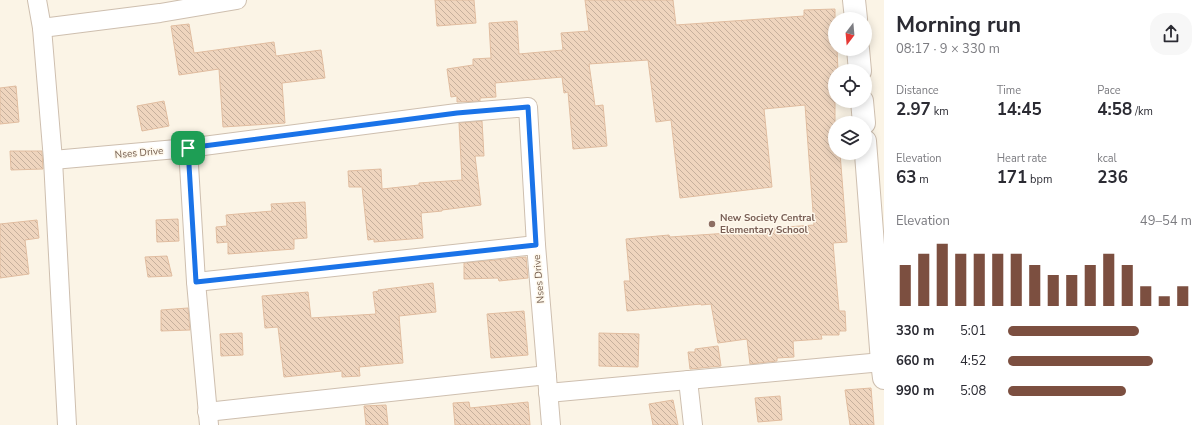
<!DOCTYPE html>
<html lang="en">
<head>
<meta charset="utf-8">
<style>
	:root { --surface:#fff; --page:#f7f7f7; --text:#2b2b33; --muted:#7c7c81; --accent:#7c4f40 }
	body { margin:0; font-family:"Nunito Sans",sans-serif; background:var(--page); color:var(--text); height:100vh; display:flex; flex-direction:column; font-size:15px; white-space:nowrap }
	* { box-sizing:border-box; margin:0 }
	p { font-size:13px; color:var(--muted) }
	.icon { flex:none; width:22px; height:22px; fill:none; stroke:currentColor; stroke-width:2; stroke-linecap:round; stroke-linejoin:round }
	.map { position:relative; flex:1; overflow:hidden }
	.sheet { display:flex; flex-direction:column; background:var(--surface); width:320px }
	.sheet>* { flex:none }
	.needle { width:26px; rotate:196deg }
	.controls { position:absolute; left:828px; top:12px; display:grid; gap:8px }
	.controls a { display:grid; place-items:center; width:44px; height:44px; border-radius:50%; background:var(--surface); box-shadow:0 2px 10px #0003; font-size:20px }
	.pin { position:absolute; display:grid; place-items:center; width:34px; height:34px; color:#fff; margin:-17px; border-radius:8px; box-shadow:0 2px 6px #0006 }
	.round { display:grid; place-items:center; flex:none; width:42px; height:42px; border-radius:16px; background:var(--page) }
	.overview { display:flex; align-items:center; justify-content:space-between; height:68px; padding:0 12px }
	h1 { font-size:22px; font-weight:700; line-height:30px }
	.metrics { display:grid; grid-template-columns:repeat(3,1fr); gap:6px; height:68px; padding:4px 12px }
	.metrics div { display:grid; align-content:center }
	.metrics b { font-size:17px; font-weight:700 }
	.metrics small { font-size:11px; font-weight:400 }
	.metrics p { font-size:11px }
	.chart { height:112px; padding:8px 12px }
	.chart p { display:flex; justify-content:space-between }
	.chart svg { width:100%; height:72px; margin-top:4px; stroke:var(--accent); stroke-width:6 }
	ul { padding:0 12px; list-style:none; font-size:13px }
	li { display:grid; grid-template-columns:64px 48px 1fr; align-items:center; height:30px }
	li i { height:10px; border-radius:5px; background:var(--accent) }
	main { display:flex; flex:1; min-height:0 }
	.map>svg:first-child { display:block }
	.building { fill:url(#building-back-hatch); stroke:#e1bda0 }
	.lines { fill:none; stroke-linecap:round; stroke-linejoin:round }
	.minor-casing { stroke:#cebfaf; stroke-width:20 }
	.tertiary-casing { stroke:#cebfaf; stroke-width:24 }
	.minor { stroke:#fff; stroke-width:18 }
	.tertiary { stroke:#fff; stroke-width:22 }
	.route-casing { stroke:#fff; stroke-width:8 }
	.route { stroke:#1a73e8; stroke-width:5 }
	.education-dot { fill:#8d6e63; stroke:#fef8ec; stroke-width:1.5 }
	.labels { text-anchor:middle; dominant-baseline:central; stroke-width:3; stroke-linejoin:round; paint-order:stroke }
	.street-label { font-size:10px; fill:#735c4c; stroke:#fef8ec }
	.education-label { font-size:10px; font-weight:bold; fill:#785e54; stroke:#fef8ec; text-anchor:start }
</style>
</head>
<body>
<main>
<div class="map">
<svg width="884" height="425" viewBox="0 0 884 425">
	<defs>
		<pattern id="building-back-hatch" width="6" height="6" patternUnits="userSpaceOnUse"><rect width="6" height="6" fill="#efd5be"/><path d="M-1 5l2 2M0 0l6 6M5-1l2 2" fill="none" stroke="#c6b09d"/></pattern>
	</defs>
	<rect width="100%" height="100%" fill="#fbf4e6"/>
	<g class="building">
		<path d="M 435,0 L 474,0 L 476,23 L 437,26 Z"/>
		<path d="M 585,0 L 673,0 L 676,25 L 804,16 L 804,10 L 835,9 L 835,49 L 837,49 L 838,71 L 835,71 L 835,153 L 840,153 L 847,242 L 833,243 L 839,311 L 845,311 L 846,331 L 839,331 L 839,335 L 821,335 L 822,339 L 793,341 L 794,357 L 777,358 L 777,361 L 750,364 L 747,339 L 718,343 L 711,304 L 701,305 L 701,304 L 627,311 L 624,281 L 630,281 L 626,239 L 669,235 L 670,237 L 773,230 L 773,228 L 814,225 L 805,105 L 764,109 L 772,187 L 680,198 L 671,120 L 656,122 L 648,60 L 589,64 L 595,106 L 603,105 L 607,146 L 573,149 L 568,92 L 564,93 L 562,77 L 495,83 L 496,97 L 480,98 L 480,101 L 457,102 L 457,96 L 451,97 L 447,69 L 473,65 L 473,59 L 491,58 L 489,23 L 517,21 L 519,54 L 563,50 L 561,33 L 589,31 Z"/>
		<path d="M 189,24 L 194,53 L 274,42 L 276,56 L 321,50 L 325,78 L 282,83 L 285,123 L 223,127 L 219,69 L 179,75 L 171,26 Z"/>
		<path d="M 16,86 L 19,122 L 0,124 L 0,88 Z"/>
		<path d="M 164,101 L 169,126 L 142,131 L 137,106 Z"/>
		<path d="M 482,121 L 484,156 L 475,156 L 481,205 L 442,210 L 442,211 L 421,213 L 423,238 L 374,242 L 374,239 L 368,240 L 362,187 L 349,187 L 348,171 L 381,169 L 382,189 L 419,185 L 419,183 L 462,180 L 459,123 Z"/>
		<path d="M 10,151 L 42,151 L 43,169 L 11,170 Z"/>
		<path d="M 305,202 L 307,238 L 294,239 L 294,249 L 228,254 L 228,242 L 217,243 L 216,227 L 227,226 L 226,215 L 272,211 L 271,204 Z"/>
		<path d="M 178,219 L 179,241 L 157,242 L 156,220 Z"/>
		<path d="M 37,220 L 39,238 L 25,240 L 29,274 L 0,278 L 0,224 Z"/>
		<path d="M 167,256 L 172,276 L 148,277 L 145,257 Z"/>
		<path d="M 526,257 L 528,278 L 499,281 L 498,278 L 464,279 L 464,263 Z"/>
		<path d="M 433,283 L 436,312 L 399,316 L 403,363 L 359,367 L 360,376 L 342,377 L 342,371 L 284,377 L 278,327 L 265,328 L 262,296 L 308,292 L 311,318 L 376,314 L 373,292 L 379,291 L 378,290 Z"/>
		<path d="M 188,308 L 190,330 L 161,331 L 161,310 Z"/>
		<path d="M 524,311 L 528,355 L 491,358 L 487,314 Z"/>
		<path d="M 242,333 L 243,355 L 221,356 L 220,334 Z"/>
		<path d="M 599,333 L 639,334 L 638,367 L 599,366 Z"/>
		<path d="M 718,346 L 721,366 L 690,369 L 688,352 L 695,352 L 695,349 Z"/>
		<path d="M 871,388 L 874,425 L 850,425 L 845,390 Z"/>
		<path d="M 780,396 L 782,420 L 758,422 L 755,398 Z"/>
		<path d="M 673,400 L 678,425 L 653,425 L 649,404 Z"/>
		<path d="M 469,402 L 470,408 L 528,402 L 530,425 L 455,425 L 453,403 Z"/>
		<path d="M 386,405 L 388,425 L 366,425 L 364,406 Z"/>
	</g>
	<g class="lines">
		<defs>
			<g id="minor">
				<path d="M 37,0 L 42,28 L 53,160 L 67,425"/>
				<path d="M 42,28 L 160,13 L 237,0"/>
				<path d="M 188,148 L 196,282 L 209,425"/>
				<path d="M 53,160 L 188,148 L 457,113 L 528,107 L 536,245 L 551,425"/>
				<path d="M 196,282 L 536,245"/>
				<path d="M 688,380 L 693,425"/>
				<path d="M 548,393 L 882,362"/>
				<path d="M 207,412 L 547,375"/>
			</g>
			<g id="tertiary">
				<path d="M 854,0 L 856,19"/>
				<path d="M 858,49 L 860,71"/>
				<path d="M 862,101 L 864,123"/>
				<path d="M 865,141 L 882,362 L 884,378"/>
			</g>
		</defs>
		<use href="#minor" class="minor-casing"/>
		<use href="#tertiary" class="tertiary-casing"/>
		<use href="#minor" class="minor"/>
		<use href="#tertiary" class="tertiary"/>
	</g>
	<g class="lines">
		<defs>
			<path id="route" d="M 528,107 L 536,245 L 196,282 L 188,148 L 457,113 Z"/>
		</defs>
		<use href="#route" class="route-casing"/>
		<use href="#route" class="route"/>
	</g>
	<circle class="education-dot" cx="712" cy="224" r="4"/>
	<g class="labels">
		<g class="street-label">
			<text transform="translate(139 153) rotate(-5)">Nses Drive</text>
			<text transform="translate(539 279) rotate(-95)">Nses Drive</text>
		</g>
		<g class="education-label">
			<text x="720" y="218">New Society Central<tspan x="720" dy="12">Elementary School</tspan></text>
		</g>
	</g>
</svg>
<div class="controls">
<a><svg class="needle" viewBox="-14 -14 28 28"><path d="M0-13l5 13h-10z" fill="#e53935"/><path d="M0 13l5-13h-10z" fill="#7c7c81"/></svg></a>
<a><svg class="icon" aria-label="locate" viewBox="0 0 24 24"><circle cx="12" cy="12" r="6"/><path d="M12 2v4M12 18v4M2 12h4M18 12h4"/></svg></a>
<a><svg class="icon" aria-label="layers" viewBox="0 0 24 24"><path d="M12 4l9 5-9 5-9-5zM3 14l9 5 9-5"/></svg></a>
</div>
<div class="pin" style="left:188px;top:148px;background:#1e9e55"><svg class="icon" aria-label="arrive" viewBox="0 0 24 24"><path d="M6 21V4h12l-3 4 3 4H6"/></svg></div>
</div>
<section class="sheet">
<div class="overview"><div><h1>Morning run</h1><p>08:17 · 9 × 330 m</p></div><a class="round"><svg class="icon" aria-label="share" viewBox="0 0 24 24"><path d="M12 15V3M7 8l5-5 5 5M5 13v7h14v-7"/></svg></a></div>
<div class="metrics">
<div><p>Distance</p><b>2.97<small> km</small></b></div>
<div><p>Time</p><b>14:45</b></div>
<div><p>Pace</p><b>4:58<small> /km</small></b></div>
</div>
<div class="metrics">
<div><p>Elevation</p><b>63<small> m</small></b></div>
<div><p>Heart rate</p><b>171<small> bpm</small></b></div>
<div><p>kcal</p><b>236</b></div>
</div>
<div class="chart"><p><span>Elevation</span>49–54 m</p>
<svg viewBox="0 0 160 44" preserveAspectRatio="none"><path d="M5 44V19M15 44V12M25 44V6M35 44V12M45 44V12M55 44V12M65 44V12M75 44V19M85 44V25M95 44V25M105 44V19M115 44V12M125 44V19M135 44V32M145 44V38M155 44V32"/></svg>
</div>
<ul>
<li><b>330 m</b>5:01<i style="width:71%"></i></li>
<li><b>660 m</b>4:52<i style="width:79%"></i></li>
<li><b>990 m</b>5:08<i style="width:64%"></i></li>
</ul>
</section>
</main>
</body>
</html>
